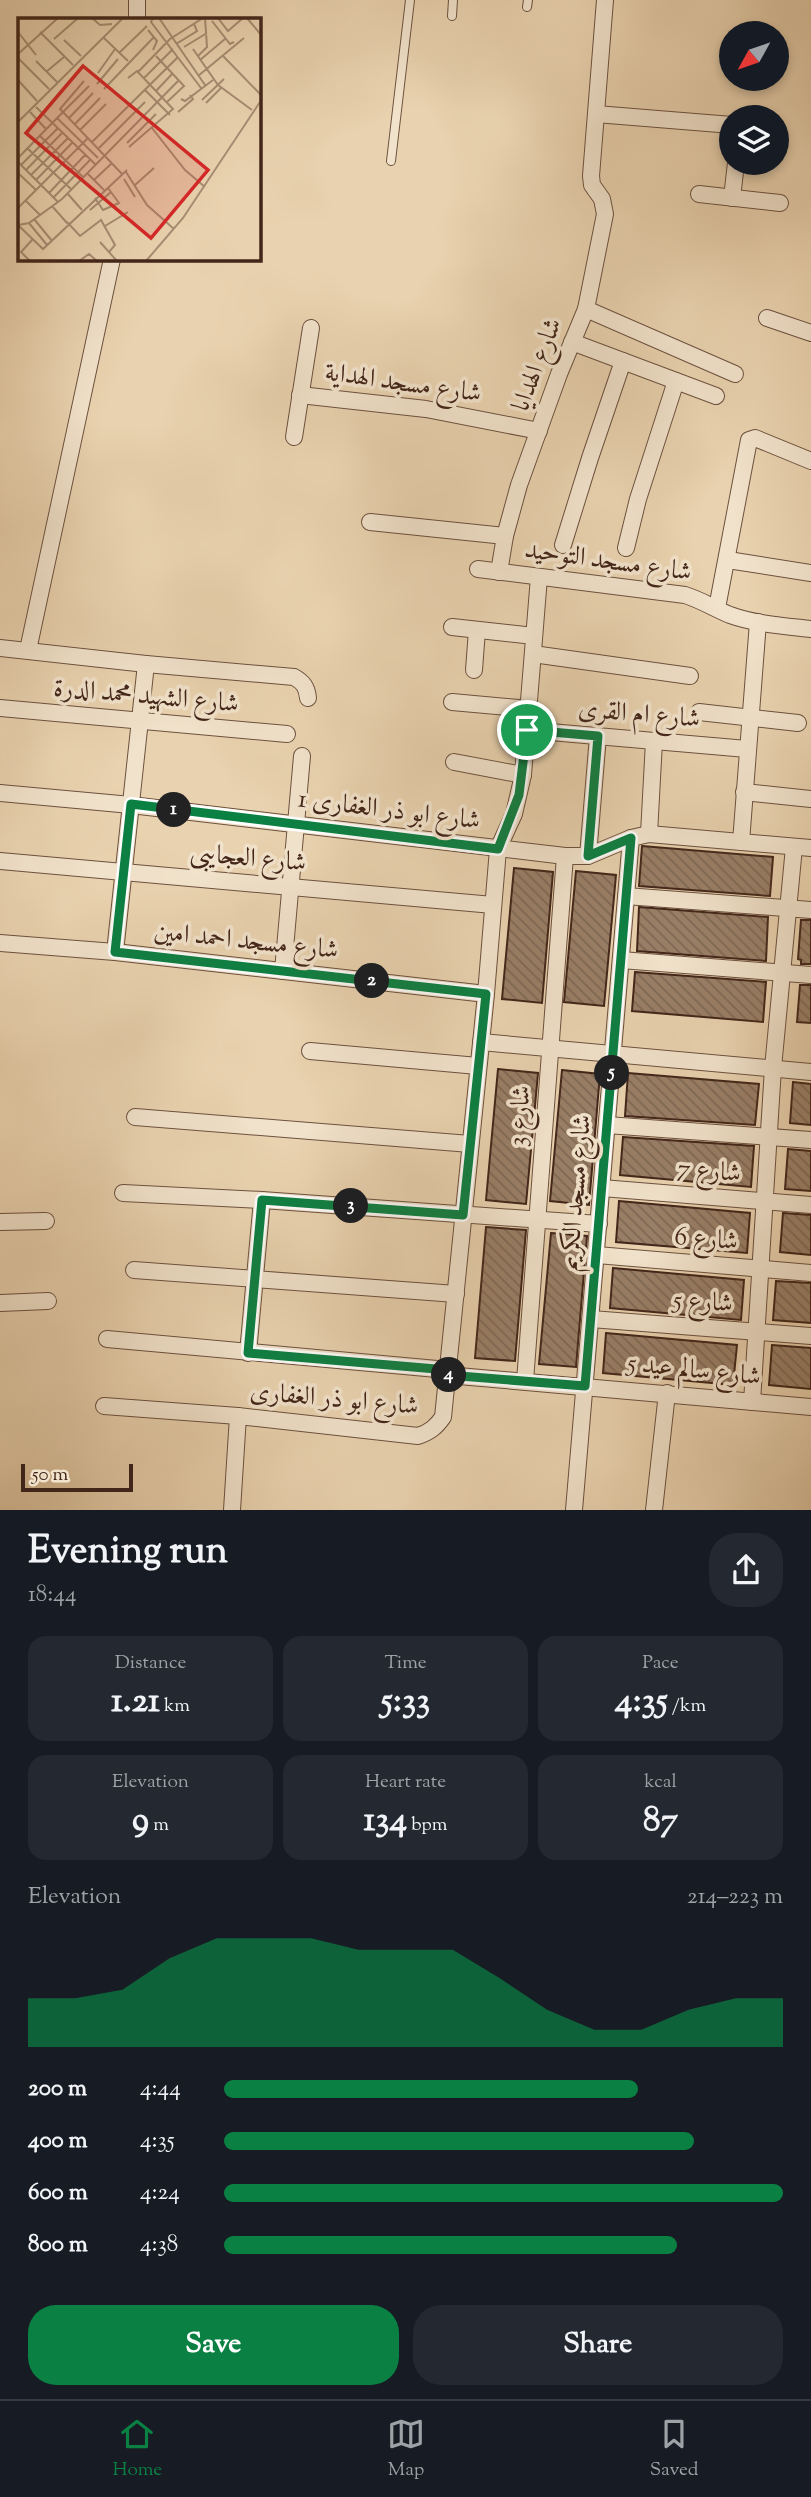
<!DOCTYPE html>
<html lang="en">
<head>
<meta charset="utf-8">
<style>
	:root { --surface:#171b24; --page:#242831; --text:#f1f3f6; --muted:#9ea1a6; --line:#363941; --accent:#0b8043 }
	body { margin:0; font-family:"Sorts Mill Goudy",Amiri,serif; background:var(--page); color:var(--text); height:100vh; display:flex; flex-direction:column; font-size:26px; white-space:nowrap }
	* { box-sizing:border-box; margin:0 }
	p { font-size:23px; color:var(--muted) }
	.icon { flex:none; width:38px; height:38px; fill:none; stroke:currentColor; stroke-width:2; stroke-linecap:round; stroke-linejoin:round }
	.map { position:relative; height:1510px; overflow:hidden }
	.sheet { display:flex; flex-direction:column; background:var(--surface); flex:1 }
	.sheet>* { flex:none }
	.needle { width:46px; rotate:230deg }
	.tools { position:absolute; left:719px; top:21px; display:grid; gap:14px }
	.tools a { display:grid; place-items:center; width:70px; height:70px; border-radius:50%; background:var(--surface); box-shadow:0 4px 10px #0003; font-size:35px }
	.scale { position:absolute; left:21px; bottom:18px; width:112px; box-sizing:border-box; padding-left:7px; border:4px solid #43261a; border-top:0; font-size:19px; line-height:24px; white-space:nowrap; color:#43261a; -webkit-text-stroke:5px #f1e2cb; paint-order:stroke }
	.pin { position:absolute; display:grid; place-items:center; width:60px; height:60px; color:#fff; margin:-30px; border:4px solid #fff; border-radius:50%; box-shadow:0 2px 7px #0007 }
	.km { position:absolute; width:35px; height:35px; margin:-18px; border-radius:50%; background:#222; color:#fff; font-size:19px; line-height:35px; text-align:center }
	.round { display:grid; place-items:center; flex:none; width:74px; height:74px; border-radius:28px; background:var(--page) }
	.head { display:flex; align-items:center; justify-content:space-between; height:119px; padding:0 28px }
	h1 { font-size:38px; font-weight:700; line-height:52px }
	.figures { display:grid; grid-template-columns:repeat(3,1fr); gap:10px; height:119px; padding:7px 28px }
	.figures div { display:grid; align-content:center; border-radius:18px; background:var(--page); text-align:center }
	.figures b { font-size:35px; font-weight:700 }
	.figures small { font-size:19px; font-weight:400 }
	.figures p { font-size:19px }
	.chart { height:196px; padding:14px 28px }
	.chart p { display:flex; justify-content:space-between }
	.chart svg { width:100%; height:126px; margin-top:7px; fill:var(--accent); opacity:.7 }
	.primary-button { display:flex; gap:14px; margin-top:auto; padding:14px 28px }
	.primary-button a { flex:1; height:80px; border-radius:28px; background:var(--accent); color:#fff; font-size:28px; font-weight:700; line-height:80px; text-align:center }
	.primary-button a+a { background:var(--page); color:var(--text) }
	ul { padding:0 28px; list-style:none; font-size:23px }
	li { display:grid; grid-template-columns:112px 84px 1fr; align-items:center; height:52px }
	li i { height:18px; border-radius:9px; background:var(--accent) }
	.menu { display:flex; justify-content:space-around; align-items:center; height:98px; border-top:2px solid var(--line); background:var(--surface); font-size:19px; color:var(--muted) }
	.menu a { display:grid; justify-items:center; gap:4px }
	.menu .on { color:var(--accent) }
	.map>svg:first-child { display:block }
	.building { fill:url(#building-back-hatch); stroke:#43261a; stroke-width:2 }
	.lines { fill:none; stroke-linecap:round; stroke-linejoin:round }
	.service-casing { stroke:#6c513f; stroke-width:10 }
	.minor-casing { stroke:#6c513f; stroke-width:18 }
	.service { stroke:#f1e2cb; stroke-width:8 }
	.minor { stroke:#f1e2cb; stroke-width:16 }
	.route-casing { stroke:#fff; stroke-width:14 }
	.route { stroke:#0b8043; stroke-width:9 }
	.labels { text-anchor:middle; dominant-baseline:central; stroke-width:7; stroke-linejoin:round; paint-order:stroke }
	.street-label { font-size:26px; fill:#43261a; stroke:#f1e2cb }
	.inset-road { fill:none; stroke:#a78d73; stroke-width:2 }
	.view { fill:#d62828; fill-opacity:0.15; stroke:#d62828; stroke-width:3.5 }
	.inset-edge { fill:none; stroke:#43261a; stroke-width:3.5 }
</style>
</head>
<body>
<div class="map">
<svg width="811" height="1510" viewBox="0 0 811 1510">
	<defs>
		<pattern id="building-back-hatch" width="6" height="6" patternUnits="userSpaceOnUse" patternTransform="scale(1.75)"><rect width="6" height="6" fill="#997f67"/><path d="M-1 5l2 2M0 0l6 6M5-1l2 2" fill="none" stroke="#7e6854"/></pattern>
	</defs>
	<rect width="100%" height="100%" fill="#e9d2af"/>
	<filter id="stains"><feTurbulence type="fractalNoise" baseFrequency=".00286" numOctaves="4"/><feColorMatrix values="0 0 0 0 .2 0 0 0 0 .09 0 0 0 0 .02 0 0 0 .5 -.17"/></filter>
	<radialGradient id="worn" r=".72"><stop offset=".6" stop-color="#630" stop-opacity="0"/><stop offset="1" stop-color="#630" stop-opacity=".3"/></radialGradient>
	<g class="building">
		<path d="M 642,846 L 773,857 L 770,896 L 639,886 Z"/>
		<path d="M 514,868 L 553,872 L 542,1003 L 502,999 Z"/>
		<path d="M 576,871 L 616,875 L 604,1006 L 564,1002 Z"/>
		<path d="M 639,907 L 768,917 L 766,961 L 637,951 Z"/>
		<path d="M 801,920 L 811,920 L 811,964 L 801,964 L 801,960 L 798,959 Z"/>
		<path d="M 635,972 L 766,982 L 763,1022 L 632,1011 Z"/>
		<path d="M 800,985 L 811,985 L 811,1023 L 797,1022 Z"/>
		<path d="M 498,1069 L 538,1073 L 526,1204 L 486,1200 Z"/>
		<path d="M 562,1070 L 600,1074 L 589,1205 L 550,1201 Z"/>
		<path d="M 628,1073 L 759,1084 L 755,1125 L 625,1116 Z"/>
		<path d="M 793,1082 L 811,1084 L 811,1125 L 790,1123 Z"/>
		<path d="M 623,1137 L 754,1146 L 751,1187 L 620,1175 Z"/>
		<path d="M 788,1149 L 811,1151 L 811,1191 L 785,1189 Z"/>
		<path d="M 619,1201 L 750,1213 L 747,1253 L 616,1242 Z"/>
		<path d="M 783,1213 L 811,1215 L 811,1255 L 780,1252 Z"/>
		<path d="M 486,1227 L 526,1230 L 515,1361 L 475,1358 Z"/>
		<path d="M 551,1233 L 587,1236 L 576,1367 L 539,1364 Z"/>
		<path d="M 613,1268 L 744,1280 L 741,1320 L 610,1308 Z"/>
		<path d="M 776,1281 L 811,1283 L 811,1323 L 773,1320 Z"/>
		<path d="M 606,1333 L 737,1345 L 733,1385 L 603,1373 Z"/>
		<path d="M 772,1345 L 811,1348 L 811,1389 L 769,1385 Z"/>
	</g>
	<g class="lines">
		<defs>
			<g id="service">
				<path d="M 527,7 L 528,0"/>
				<path d="M 452,16 L 453,0"/>
				<path d="M 391,161 L 410,0"/>
			</g>
			<g id="minor">
				<path d="M 137,0 L 137,19"/>
				<path d="M 596,114 L 732,125"/>
				<path d="M 699,194 L 780,203"/>
				<path d="M 732,198 L 736,163"/>
				<path d="M 586,309 L 735,374"/>
				<path d="M 767,318 L 811,333"/>
				<path d="M 572,342 L 716,396"/>
				<path d="M 300,395 L 426,409 L 539,431"/>
				<path d="M 294,437 L 311,328"/>
				<path d="M 370,522 L 505,536"/>
				<path d="M 563,545 L 590,458 L 623,361"/>
				<path d="M 626,548 L 638,499 L 676,381"/>
				<path d="M 728,560 L 811,573"/>
				<path d="M 478,569 L 685,595 C 701,600 715,609 730,615 C 755,624 784,626 811,629"/>
				<path d="M 499,572 L 505,536 L 519,485 L 559,374 L 586,309 L 605,214 L 602,199 L 592,185 L 591,176 L 605,0"/>
				<path d="M 717,608 L 749,440 L 755,438 L 811,461"/>
				<path d="M 452,627 L 534,636"/>
				<path d="M 0,648 L 146,664 L 294,677 C 303,682 307,687 308,698"/>
				<path d="M 28,650 L 112,259"/>
				<path d="M 533,654 L 690,676"/>
				<path d="M 474,670 L 477,630"/>
				<path d="M 452,702 L 529,709"/>
				<path d="M 0,708 L 287,734"/>
				<path d="M 699,712 L 798,723"/>
				<path d="M 527,730 L 747,749"/>
				<path d="M 454,762 L 523,775"/>
				<path d="M 744,792 L 811,799"/>
				<path d="M 0,793 L 131,805 L 565,856 L 588,856 L 631,838 L 649,834 L 811,848"/>
				<path d="M 649,834 L 654,741"/>
				<path d="M 741,842 L 758,622"/>
				<path d="M 588,856 L 598,736"/>
				<path d="M 0,861 L 493,905"/>
				<path d="M 626,896 L 811,910"/>
				<path d="M 0,943 L 115,952 L 486,994"/>
				<path d="M 115,952 L 146,664"/>
				<path d="M 621,960 L 811,975"/>
				<path d="M 283,971 L 302,756"/>
				<path d="M 481,1042 L 811,1072"/>
				<path d="M 310,1051 L 478,1066"/>
				<path d="M 135,1117 L 470,1144"/>
				<path d="M 607,1125 L 811,1140"/>
				<path d="M 602,1188 L 811,1205"/>
				<path d="M 123,1193 L 262,1200 L 599,1224"/>
				<path d="M 0,1222 L 46,1221"/>
				<path d="M 597,1255 L 811,1273"/>
				<path d="M 134,1270 L 456,1294"/>
				<path d="M 0,1303 L 48,1301"/>
				<path d="M 591,1319 L 811,1336"/>
				<path d="M 107,1339 L 448,1370"/>
				<path d="M 248,1353 L 262,1200"/>
				<path d="M 447,1375 L 811,1407"/>
				<path d="M 525,1381 L 565,856"/>
				<path d="M 752,1402 L 773,1068 L 794,847"/>
				<path d="M 104,1406 L 238,1416 L 418,1436 C 430,1432 436,1427 443,1417 L 486,994 L 498,849 L 514,814 L 523,775 L 539,577"/>
				<path d="M 232,1510 L 238,1416"/>
				<path d="M 574,1510 L 631,838"/>
				<path d="M 654,1510 L 667,1393"/>
			</g>
		</defs>
		<use href="#service" class="service-casing"/>
		<use href="#minor" class="minor-casing"/>
		<use href="#service" class="service"/>
		<use href="#minor" class="minor"/>
	</g>
	<g class="lines">
		<defs>
			<path id="route" d="M 527,730 L 598,736 L 588,856 L 631,838 L 585,1386 L 447,1375 L 448,1370 L 248,1353 L 262,1200 L 463,1215 L 486,994 L 115,952 L 131,804 L 498,849 L 519,795 Z"/>
		</defs>
		<use href="#route" class="route-casing"/>
		<use href="#route" class="route"/>
	</g>
	<g class="labels">
		<g class="street-label">
			<text transform="translate(538 365) rotate(-69)">شارع الهدايا</text>
			<text transform="translate(403 384) rotate(8)">شارع مسجد الهداية</text>
			<text transform="translate(608 562) rotate(8)">شارع مسجد التوحيد</text>
			<text transform="translate(146 697) rotate(5)">شارع الشهيد محمد الدرة</text>
			<text transform="translate(639 715) rotate(5)">شارع ام القرى</text>
			<text transform="translate(389 811) rotate(7)">شارع ابو ذر الغفارى 1</text>
			<text transform="translate(248 859) rotate(5)">شارع العجايبى</text>
			<text transform="translate(246 942) rotate(6)">شارع مسجد احمد امين</text>
			<text transform="translate(521 1116) rotate(-86)">شارع 3</text>
			<text transform="translate(709 1172) rotate(5)">شارع 7</text>
			<text transform="translate(577 1193) rotate(-85)">شارع مسجد الكريم</text>
			<text transform="translate(706 1240) rotate(5)">شارع 6</text>
			<text transform="translate(703 1303) rotate(4)">شارع 5</text>
			<text transform="translate(694 1371) rotate(6)">شارع سالم عيد 5</text>
			<text transform="translate(334 1400) rotate(5)">شارع ابو ذر الغفارى</text>
		</g>
	</g>
	<g transform="translate(18 18)">
		<rect width="243" height="243" fill="#e9d2af"/>
		<path class="inset-road" d="M 74,0 L 82,7 L 94,6M 135,0 L 133,4 L 183,70M 141,0 L 187,67M 200,0 L 210,13 L 225,0M 229,0 L 244,18M 194,3 L 212,26 L 216,24M 130,12 L 139,23 L 135,32M 0,14 L 18,37M 22,14 L 55,47M 86,20 L 110,43M 36,21 L 59,1M 46,22 L 63,38M 158,26 L 179,13 L 176,6M 166,29 L 189,15M 175,31 L 200,67 L 234,92M 101,35 L 129,8M 0,36 L 40,0M 138,38 L 166,68 L 149,84M 180,38 L 189,29 L 187,0M 205,38 L 244,78M 0,40 L 31,71M 182,42 L 207,21M 18,43 L 40,65M 28,54 L 46,39M 120,54 L 152,21 L 185,0M 80,55 L 97,31M 180,58 L 226,20M 110,60 L 119,53 L 155,91 L 111,129M 126,60 L 155,31M 0,62 L 19,83M 66,63 L 42,91 L 105,157M 79,66 L 100,41M 86,71 L 136,19M 127,72 L 152,97M 138,73 L 155,55M 163,81 L 167,83 L 195,62M 184,82 L 206,61M 188,85 L 204,69M 18,89 L 77,146M 12,94 L 28,111M 45,94 L 71,68M 160,94 L 175,81 L 172,77M 39,100 L 80,140M 51,100 L 75,75M 0,104 L 105,0M 56,107 L 82,80M 134,110 L 167,152 L 187,169M 62,112 L 88,86M 21,117 L 65,159M 74,124 L 160,39M 109,125 L 138,96M 9,130 L 53,171M 81,130 L 127,84M 0,140 L 45,94M 0,144 L 40,184M 3,147 L 40,110M 8,152 L 44,115M 108,154 L 129,187 L 156,211M 0,155 L 18,172M 69,155 L 86,172M 13,157 L 50,120M 106,161 L 117,179M 18,162 L 54,125M 76,162 L 93,146M 117,167 L 136,150M 31,175 L 67,137M 49,175 L 64,192M 35,180 L 72,142M 77,180 L 85,192 L 101,185 L 90,170M 7,182 L 22,197M 34,188 L 49,205M 0,190 L 70,120M 72,192 L 93,174M 16,201 L 34,223M 49,204 L 62,218 L 83,202 L 97,227 L 91,234M 11,205 L 29,227M 0,207 L 11,205 L 44,181 L 161,62M 1,208 L 25,231 L 109,152M 87,208 L 110,194M 82,224 L 99,243M 12,243 L 3,234 L 14,222M 61,243 L 71,236 L 79,243M 128,243 L 165,200 L 244,81"/>
		<path class="view" d="M 65,48 L 190,152 L 133,220 L 8,115 Z"/>
		<rect width="243" height="243" class="inset-edge"/>
	</g>
	<rect width="100%" height="100%" filter="url(#stains)"/>
	<rect width="100%" height="100%" fill="url(#worn)"/>
</svg>
<div class="tools">
<a><svg class="needle" viewBox="-14 -14 28 28"><path d="M0-13l5 13h-10z" fill="#e53935"/><path d="M0 13l5-13h-10z" fill="#9ea1a6"/></svg></a>
<a><svg class="icon" aria-label="layers" viewBox="0 0 24 24"><path d="M12 4l9 5-9 5-9-5zM3 14l9 5 9-5"/></svg></a>
</div>
<div class="scale">50 m</div>
<div class="pin" style="left:527px;top:730px;background:#1e9e55"><svg class="icon" aria-label="arrive" viewBox="0 0 24 24"><path d="M6 21V4h12l-3 4 3 4H6"/></svg></div>
<b class="km" style="left:174px;top:810px">1</b>
<b class="km" style="left:372px;top:981px">2</b>
<b class="km" style="left:351px;top:1206px">3</b>
<b class="km" style="left:449px;top:1375px">4</b>
<b class="km" style="left:612px;top:1073px">5</b>
</div>
<section class="sheet">
<div class="head"><div><h1>Evening run</h1><p>18:44</p></div><a class="round"><svg class="icon" aria-label="share" viewBox="0 0 24 24"><path d="M12 15V3M7 8l5-5 5 5M5 13v7h14v-7"/></svg></a></div>
<div class="figures">
<div><p>Distance</p><b>1.21<small> km</small></b></div>
<div><p>Time</p><b>5:33</b></div>
<div><p>Pace</p><b>4:35<small> /km</small></b></div>
</div>
<div class="figures">
<div><p>Elevation</p><b>9<small> m</small></b></div>
<div><p>Heart rate</p><b>134<small> bpm</small></b></div>
<div><p>kcal</p><b>87</b></div>
</div>
<div class="chart"><p><span>Elevation</span>214–223 m</p>
<svg viewBox="0 0 160 44" preserveAspectRatio="none"><path d="M0 44V27L10 27L20 24L30 13L40 6L50 6L60 6L70 10L80 10L90 10L100 20L110 31L120 38L130 38L140 31L150 27L160 27V44z"/></svg>
</div>
<ul>
<li><b>200 m</b>4:44<i style="width:74%"></i></li>
<li><b>400 m</b>4:35<i style="width:84%"></i></li>
<li><b>600 m</b>4:24<i style="width:100%"></i></li>
<li><b>800 m</b>4:38<i style="width:81%"></i></li>
</ul>
<div class="primary-button"><a>Save</a><a>Share</a></div>
</section>
<nav class="menu">
<a class="on"><svg class="icon" aria-label="home" viewBox="0 0 24 24"><path d="M3 11l9-7 9 7M6 9v11h12V9"/></svg>Home</a>
<a><svg class="icon" aria-label="map" viewBox="0 0 24 24"><path d="M3 6l6-2 6 2 6-2v14l-6 2-6-2-6 2zM9 4v14M15 6v14"/></svg>Map</a>
<a><svg class="icon" aria-label="saved" viewBox="0 0 24 24"><path d="M7 4h10v16l-5-4-5 4z"/></svg>Saved</a>
</nav>
</body>
</html>
